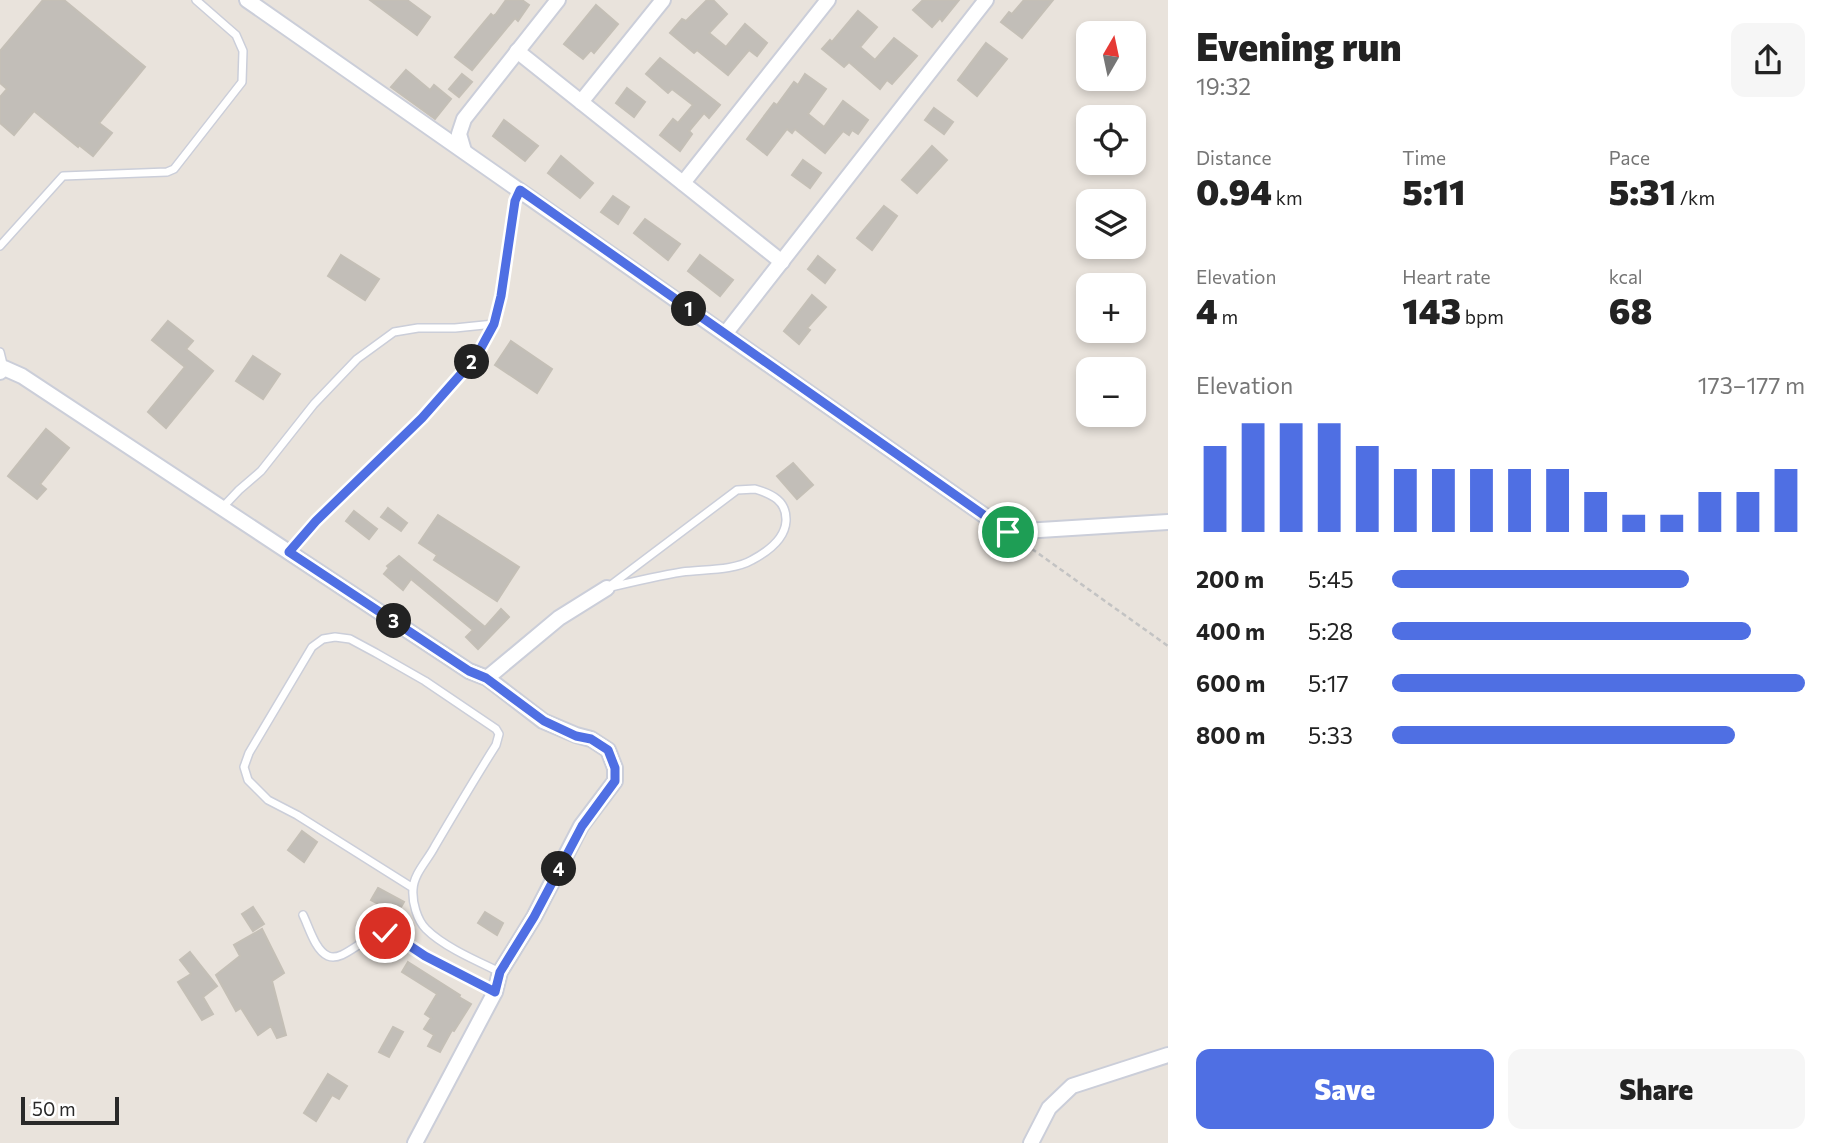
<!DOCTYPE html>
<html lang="en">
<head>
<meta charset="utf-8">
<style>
	:root { --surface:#fff; --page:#f6f6f6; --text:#222; --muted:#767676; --accent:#4f6fe3 }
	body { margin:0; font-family:Commissioner,sans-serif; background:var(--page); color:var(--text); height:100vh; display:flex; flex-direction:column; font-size:26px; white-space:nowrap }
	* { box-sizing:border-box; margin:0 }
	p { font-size:23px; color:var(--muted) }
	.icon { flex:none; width:38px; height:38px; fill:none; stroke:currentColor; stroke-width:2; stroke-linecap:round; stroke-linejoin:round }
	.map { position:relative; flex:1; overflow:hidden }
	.panel { display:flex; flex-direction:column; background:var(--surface); width:665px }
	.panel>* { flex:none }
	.needle { width:46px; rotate:9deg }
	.buttons { position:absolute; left:1076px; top:21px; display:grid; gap:14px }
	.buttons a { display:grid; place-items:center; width:70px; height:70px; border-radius:14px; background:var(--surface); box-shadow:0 4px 10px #0003; font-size:35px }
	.scale { position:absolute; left:21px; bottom:18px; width:98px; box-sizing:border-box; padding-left:7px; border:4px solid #292929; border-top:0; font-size:19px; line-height:24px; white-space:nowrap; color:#292929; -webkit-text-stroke:5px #fff; paint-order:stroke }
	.pin { position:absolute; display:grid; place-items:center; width:60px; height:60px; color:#fff; margin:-30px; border:4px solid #fff; border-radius:50%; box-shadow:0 2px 7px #0007 }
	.km { position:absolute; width:35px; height:35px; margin:-18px; border-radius:50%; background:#222; color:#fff; font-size:19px; line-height:35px; text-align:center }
	.round { display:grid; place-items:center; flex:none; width:74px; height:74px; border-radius:14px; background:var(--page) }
	.summary { display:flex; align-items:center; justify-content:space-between; height:119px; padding:0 28px }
	h1 { font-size:38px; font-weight:800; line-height:52px }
	.stats { display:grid; grid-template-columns:repeat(3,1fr); gap:10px; height:119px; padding:7px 28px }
	.stats div { display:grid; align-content:center }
	.stats b { font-size:35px; font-weight:800 }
	.stats small { font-size:19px; font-weight:400 }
	.stats p { font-size:19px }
	.chart { height:196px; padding:14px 28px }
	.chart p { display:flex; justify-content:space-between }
	.chart svg { width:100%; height:126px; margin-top:7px; stroke:var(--accent); stroke-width:6 }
	.cta { display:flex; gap:14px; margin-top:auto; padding:14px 28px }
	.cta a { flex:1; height:80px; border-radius:14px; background:var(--accent); color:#fff; font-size:28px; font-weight:800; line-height:80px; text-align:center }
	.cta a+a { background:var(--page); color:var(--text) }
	ul { padding:0 28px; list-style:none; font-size:23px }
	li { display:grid; grid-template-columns:112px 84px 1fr; align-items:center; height:52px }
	li i { height:18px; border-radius:9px; background:var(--accent) }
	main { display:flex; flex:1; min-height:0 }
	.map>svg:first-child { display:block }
	.building { fill:#c2beb8; stroke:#c4bfb6; stroke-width:2 }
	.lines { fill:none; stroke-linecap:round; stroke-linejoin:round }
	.service-casing { stroke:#cbced9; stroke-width:10 }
	.minor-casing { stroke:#cbced9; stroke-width:18 }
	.path { stroke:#c3c3c3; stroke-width:2.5; stroke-dasharray:5 3.5; stroke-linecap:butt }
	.service { stroke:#fff; stroke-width:7 }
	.minor { stroke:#fff; stroke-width:14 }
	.route-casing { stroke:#fff; stroke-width:14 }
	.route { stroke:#4f6fe3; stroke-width:9 }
</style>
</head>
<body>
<main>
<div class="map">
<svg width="1168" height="1143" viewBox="0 0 1168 1143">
	<rect width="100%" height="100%" fill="#e9e3dc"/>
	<g class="building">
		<path d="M 43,0 L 64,0 L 145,67 L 99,123 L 112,133 L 93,156 L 79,145 L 78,147 L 34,111 L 14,135 L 0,123 L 0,97 L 7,89 L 0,83 L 0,51 Z"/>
		<path d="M 370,0 L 407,0 L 430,17 L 417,35 Z"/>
		<path d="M 506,0 L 522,0 L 529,5 L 518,21 L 515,18 L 472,70 L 455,57 L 491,14 L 493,16 L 496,14 Z"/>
		<path d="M 707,0 L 713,0 L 727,14 L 709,33 L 726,47 L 745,24 L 767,43 L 757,56 L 749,50 L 728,75 L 697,50 L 694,53 L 670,33 L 682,19 L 686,21 Z"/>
		<path d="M 923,0 L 959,0 L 942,21 L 940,18 L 932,27 L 913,10 Z"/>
		<path d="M 1024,0 L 1053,0 L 1022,38 L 1001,22 L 1009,12 L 1012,14 Z"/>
		<path d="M 596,5 L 618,24 L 594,53 L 591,50 L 583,59 L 564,44 Z"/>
		<path d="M 858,11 L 877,27 L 860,47 L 875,60 L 894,38 L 917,56 L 892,84 L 887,80 L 880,89 L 849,62 L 844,67 L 822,49 L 830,40 L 832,42 Z"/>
		<path d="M 986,43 L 1007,59 L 977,96 L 958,80 Z"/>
		<path d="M 660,58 L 720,105 L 709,118 L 704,113 L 689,131 L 692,134 L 680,151 L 660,135 L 673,119 L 678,123 L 693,105 L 672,89 L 668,93 L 646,74 Z"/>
		<path d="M 406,70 L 430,90 L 434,85 L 451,99 L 435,119 L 391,87 Z"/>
		<path d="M 462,74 L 472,82 L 459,97 L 449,89 Z"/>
		<path d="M 805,74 L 826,89 L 808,114 L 824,127 L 843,101 L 868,120 L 858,134 L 852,130 L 849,135 L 843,131 L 825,153 L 795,129 L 792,133 L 787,129 L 767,155 L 747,139 L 774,103 L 777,105 L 794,82 L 798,85 Z"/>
		<path d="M 627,88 L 645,102 L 634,117 L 616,103 Z"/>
		<path d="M 934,108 L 953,122 L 944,134 L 925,120 Z"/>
		<path d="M 504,120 L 538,146 L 525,161 L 493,136 Z"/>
		<path d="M 932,146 L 947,160 L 917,193 L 902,180 Z"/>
		<path d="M 561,156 L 593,183 L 580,198 L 548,173 Z"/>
		<path d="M 803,160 L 821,173 L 810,188 L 792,175 Z"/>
		<path d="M 613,196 L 629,207 L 618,224 L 601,212 Z"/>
		<path d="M 884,206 L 897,216 L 872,250 L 857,238 Z"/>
		<path d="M 645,219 L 680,244 L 668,260 L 634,233 Z"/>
		<path d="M 341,255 L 379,279 L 365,300 L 328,276 Z"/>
		<path d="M 700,255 L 733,280 L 720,296 L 688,271 Z"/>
		<path d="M 818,256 L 835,270 L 825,283 L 808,269 Z"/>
		<path d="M 812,295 L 826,307 L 807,328 L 810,330 L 799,344 L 784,331 Z"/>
		<path d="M 168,321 L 193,341 L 186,349 L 213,371 L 166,428 L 148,412 L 185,367 L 152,340 Z"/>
		<path d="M 511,341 L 552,369 L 537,393 L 495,365 Z"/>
		<path d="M 253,356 L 280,374 L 263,399 L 236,381 Z"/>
		<path d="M 46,429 L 69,448 L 40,484 L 46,489 L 37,499 L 8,476 Z"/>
		<path d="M 793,463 L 813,485 L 797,499 L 777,476 Z"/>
		<path d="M 388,508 L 407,523 L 401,531 L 381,517 Z"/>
		<path d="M 354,511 L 377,529 L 369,539 L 346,521 Z"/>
		<path d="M 438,515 L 519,567 L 497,601 L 434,560 L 437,555 L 419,543 Z"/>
		<path d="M 399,556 L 485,627 L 501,609 L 509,617 L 478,649 L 466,637 L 473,630 L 411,579 L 403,590 L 384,574 L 389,568 L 387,566 Z"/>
		<path d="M 302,831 L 317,842 L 304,862 L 288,850 Z"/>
		<path d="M 378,888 L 404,902 L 397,914 L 371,900 Z"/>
		<path d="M 253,907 L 264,924 L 253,931 L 242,914 Z"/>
		<path d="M 485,912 L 503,923 L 497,935 L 478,923 Z"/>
		<path d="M 262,929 L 284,973 L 272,981 L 286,1035 L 277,1038 L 271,1026 L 258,1035 L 241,1008 L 236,1011 L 216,975 L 240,956 L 234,945 Z"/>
		<path d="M 190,952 L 217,986 L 203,997 L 213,1014 L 202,1020 L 178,982 L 191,974 L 180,960 Z"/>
		<path d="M 408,962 L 460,995 L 459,997 L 471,1004 L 454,1031 L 452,1030 L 440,1052 L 428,1046 L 434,1035 L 424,1029 L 431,1018 L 425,1014 L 437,994 L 402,972 Z"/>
		<path d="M 393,1027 L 403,1032 L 389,1057 L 379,1052 Z"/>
		<path d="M 328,1074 L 347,1086 L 339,1099 L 332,1095 L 316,1121 L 304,1113 Z"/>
	</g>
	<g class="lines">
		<defs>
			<g id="service">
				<path d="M 0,246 L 63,176 L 167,172 L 174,169 L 242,82 L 243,51 L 236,35 L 196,0"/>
				<path d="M 0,352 L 4,368"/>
				<path d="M 755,489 C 772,494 787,501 786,521 C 785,539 767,552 752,560 C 733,571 703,569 682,572 C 657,576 632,582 607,588 L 737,490 Z"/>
				<path d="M 222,508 L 239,490 L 261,471 L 314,404 L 357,359 L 394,332 L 418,328 L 455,328 L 494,324"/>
				<path d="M 289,552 L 316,521 L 422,418 L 476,357 L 494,324 L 501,296 L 515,201 L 519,191"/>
				<path d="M 413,888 L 297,815 L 268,800 L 248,780 L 244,767 L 249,753 L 312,647 L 323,639 L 335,637 L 350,639 L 376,653 L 425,681 L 496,729 L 499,734 L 496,745 C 475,778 455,812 435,846 C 428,860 414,873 413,889 C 412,902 417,920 426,929 C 444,947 477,961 500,972"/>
				<path d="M 303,915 C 309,927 315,950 328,956 C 344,963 367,932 386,933 C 402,934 415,950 428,958 C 449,970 472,981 495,992"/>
			</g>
			<g id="minor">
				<path d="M 247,0 L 1008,532 L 1168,522"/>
				<path d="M 517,51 L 782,262"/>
				<path d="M 581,102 L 663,0"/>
				<path d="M 464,151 L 459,134 L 464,119 L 558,0"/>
				<path d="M 683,183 L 828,0"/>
				<path d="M 725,334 L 986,0"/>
				<path d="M 0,372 L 4,368 L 22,376 L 469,671 L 487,678 L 543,721 L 576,735 L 591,739 L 608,750 L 615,768 L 615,781 L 581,826 L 534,917 L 500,972 L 495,992 L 415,1143"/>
				<path d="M 487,678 L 559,618 L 607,588"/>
				<path d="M 1031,1143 L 1049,1108 L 1072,1086 L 1168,1055"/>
			</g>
		</defs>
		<use href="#service" class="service-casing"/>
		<use href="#minor" class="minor-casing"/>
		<path class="path" d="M 1025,544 L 1168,646"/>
		<use href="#service" class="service"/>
		<use href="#minor" class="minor"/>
	</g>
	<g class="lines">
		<defs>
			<path id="route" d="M 385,933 L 395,936 L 425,956 L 495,992 L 500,972 L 534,917 L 582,826 L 615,781 L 615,768 L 608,750 L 591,739 L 576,736 L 544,721 L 486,678 L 469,671 L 289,552 L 316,521 L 422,418 L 476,357 L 494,324 L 501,296 L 515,201 L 520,190 L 1008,532"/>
		</defs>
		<use href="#route" class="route-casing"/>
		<use href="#route" class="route"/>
	</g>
</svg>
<div class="buttons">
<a><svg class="needle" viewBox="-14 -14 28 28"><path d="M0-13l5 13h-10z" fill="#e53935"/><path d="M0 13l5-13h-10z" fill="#767676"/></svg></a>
<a><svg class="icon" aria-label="locate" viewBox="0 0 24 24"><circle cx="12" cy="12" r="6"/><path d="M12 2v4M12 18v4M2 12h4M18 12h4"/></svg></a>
<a><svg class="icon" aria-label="layers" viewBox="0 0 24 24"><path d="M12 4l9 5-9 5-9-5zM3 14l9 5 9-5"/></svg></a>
<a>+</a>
<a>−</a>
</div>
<div class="scale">50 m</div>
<div class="pin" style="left:1008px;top:532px;background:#1e9e55"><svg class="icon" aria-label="arrive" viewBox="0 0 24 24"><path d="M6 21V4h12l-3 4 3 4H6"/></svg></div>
<div class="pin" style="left:385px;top:933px;background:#d93025"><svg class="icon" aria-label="check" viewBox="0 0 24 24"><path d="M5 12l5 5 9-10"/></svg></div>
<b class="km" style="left:689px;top:309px">1</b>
<b class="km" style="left:472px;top:362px">2</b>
<b class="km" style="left:394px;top:621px">3</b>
<b class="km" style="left:559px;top:869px">4</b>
</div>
<section class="panel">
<div class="summary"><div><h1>Evening run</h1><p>19:32</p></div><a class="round"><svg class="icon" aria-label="share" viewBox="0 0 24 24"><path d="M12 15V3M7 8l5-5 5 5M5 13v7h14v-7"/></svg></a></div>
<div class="stats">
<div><p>Distance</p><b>0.94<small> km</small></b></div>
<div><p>Time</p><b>5:11</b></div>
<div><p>Pace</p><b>5:31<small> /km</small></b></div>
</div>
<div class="stats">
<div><p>Elevation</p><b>4<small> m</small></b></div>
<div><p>Heart rate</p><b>143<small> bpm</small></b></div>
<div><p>kcal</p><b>68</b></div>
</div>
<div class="chart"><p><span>Elevation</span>173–177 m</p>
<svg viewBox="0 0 160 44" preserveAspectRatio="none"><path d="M5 44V14M15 44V6M25 44V6M35 44V6M45 44V14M55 44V22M65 44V22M75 44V22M85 44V22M95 44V22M105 44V30M115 44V38M125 44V38M135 44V30M145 44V30M155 44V22"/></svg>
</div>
<ul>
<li><b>200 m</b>5:45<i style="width:72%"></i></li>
<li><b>400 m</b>5:28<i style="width:87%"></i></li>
<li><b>600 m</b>5:17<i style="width:100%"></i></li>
<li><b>800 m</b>5:33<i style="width:83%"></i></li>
</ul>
<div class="cta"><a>Save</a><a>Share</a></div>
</section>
</main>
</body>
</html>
